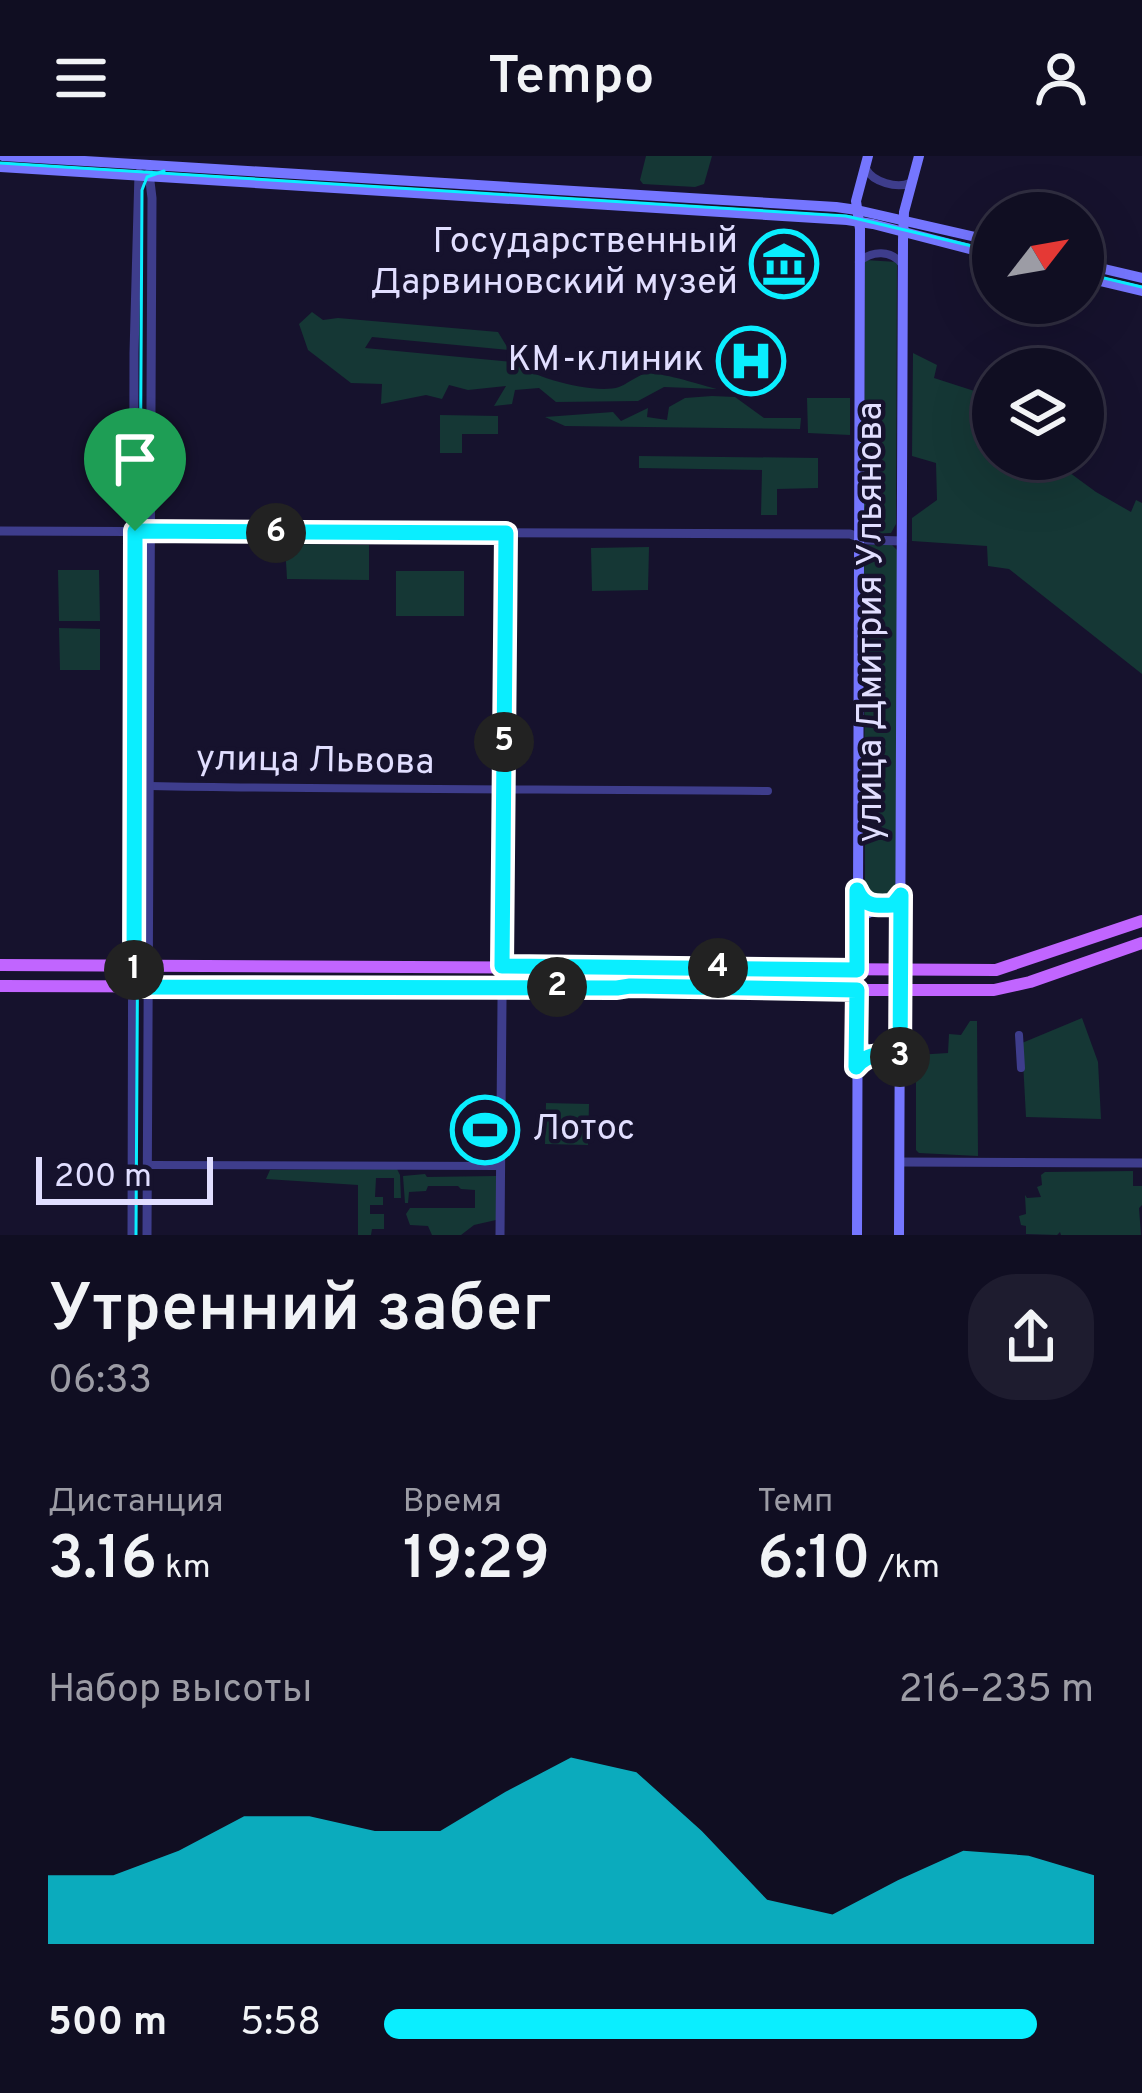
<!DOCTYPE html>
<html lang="ru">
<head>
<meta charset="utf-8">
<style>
	:root { --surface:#100e22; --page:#1e1c2f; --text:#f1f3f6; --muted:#9c9ca5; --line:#302e40; --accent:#0aeeff }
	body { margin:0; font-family:Overpass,sans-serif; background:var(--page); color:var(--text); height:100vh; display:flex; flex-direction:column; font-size:45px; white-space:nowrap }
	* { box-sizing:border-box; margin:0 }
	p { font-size:39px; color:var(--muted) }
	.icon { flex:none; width:66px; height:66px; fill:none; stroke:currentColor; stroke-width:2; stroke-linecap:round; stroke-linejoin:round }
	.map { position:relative; height:1079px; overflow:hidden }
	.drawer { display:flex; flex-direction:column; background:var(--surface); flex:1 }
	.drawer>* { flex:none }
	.needle { width:78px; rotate:59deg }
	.controls { position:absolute; left:972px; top:36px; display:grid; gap:24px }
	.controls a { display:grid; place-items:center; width:132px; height:132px; border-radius:50%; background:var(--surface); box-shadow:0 12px 48px #0002,0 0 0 3px var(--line); font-size:60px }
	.scale { position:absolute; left:36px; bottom:30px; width:177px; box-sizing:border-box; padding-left:12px; border:6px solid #e1deff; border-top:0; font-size:33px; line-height:42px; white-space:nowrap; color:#e1deff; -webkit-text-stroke:9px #16122d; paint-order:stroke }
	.pin { position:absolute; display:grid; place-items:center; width:102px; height:102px; color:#fff; margin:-123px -51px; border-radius:50% 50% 50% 0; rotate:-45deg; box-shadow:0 0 12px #0007 }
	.pin .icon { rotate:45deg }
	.km { position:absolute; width:60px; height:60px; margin:-30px; border-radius:50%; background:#222; color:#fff; font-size:33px; line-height:60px; text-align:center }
	.round { display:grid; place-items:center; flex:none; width:126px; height:126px; border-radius:48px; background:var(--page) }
	.head { display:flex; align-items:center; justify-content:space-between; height:204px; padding:0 48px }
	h1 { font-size:66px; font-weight:600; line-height:90px }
	.figures { display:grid; grid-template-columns:repeat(3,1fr); gap:18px; height:204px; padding:12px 48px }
	.figures div { display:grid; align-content:center }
	.figures b { font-size:60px; font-weight:600 }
	.figures small { font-size:33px; font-weight:400 }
	.figures p { font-size:33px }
	.chart { height:336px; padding:24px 48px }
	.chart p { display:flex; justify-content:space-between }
	.chart svg { width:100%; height:216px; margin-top:12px; fill:var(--accent); opacity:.7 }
	ul { padding:0 48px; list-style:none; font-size:39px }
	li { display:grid; grid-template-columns:192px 144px 1fr; align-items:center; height:90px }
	li i { height:30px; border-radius:15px; background:var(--accent) }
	header { display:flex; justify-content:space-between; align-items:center; height:156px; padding:0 48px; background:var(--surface); font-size:54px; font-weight:600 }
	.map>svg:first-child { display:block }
	.green { fill:#153735 }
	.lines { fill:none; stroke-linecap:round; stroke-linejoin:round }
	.minor { stroke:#3e3d8c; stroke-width:8 }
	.tertiary { stroke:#3e3d8c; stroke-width:9 }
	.secondary { stroke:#7576ff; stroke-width:10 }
	.primary { stroke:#c165ff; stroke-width:12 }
	.tram { stroke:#0aeeff; stroke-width:3 }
	.route-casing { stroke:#fff; stroke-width:24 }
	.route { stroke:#0aeeff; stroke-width:15 }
	.labels { text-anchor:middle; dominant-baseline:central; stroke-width:9; stroke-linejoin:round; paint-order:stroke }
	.poi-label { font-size:36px; fill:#e1deff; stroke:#16122d; text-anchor:end }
	.street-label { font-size:36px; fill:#e1deff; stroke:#16122d }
</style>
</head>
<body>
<header><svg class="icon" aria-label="menu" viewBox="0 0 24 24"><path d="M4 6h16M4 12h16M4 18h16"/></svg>Tempo<svg class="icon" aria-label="person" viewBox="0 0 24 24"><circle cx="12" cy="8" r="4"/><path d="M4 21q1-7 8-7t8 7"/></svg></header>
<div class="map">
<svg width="1142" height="1079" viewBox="0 0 1142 1079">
	<rect width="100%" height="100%" fill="#16122d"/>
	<g class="green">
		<path d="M 646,0 L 712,0 L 704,28 L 695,31 L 643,28 L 640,24 Z"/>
		<path d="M 865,104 L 897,106 L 896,368 L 891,377 L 869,378 L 864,372 Z"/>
		<path d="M 312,156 L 323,164 L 338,162 L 498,176 L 509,194 L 372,181 L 365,192 L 513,206 C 531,221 595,239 619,231 C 627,228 635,221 644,218 C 659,215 700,229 717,233 L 664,231 L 638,245 L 556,246 L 539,232 L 515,234 L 512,248 L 494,250 L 506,230 L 468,234 L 449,229 L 442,243 L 426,239 L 381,248 L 382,228 L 351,227 L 308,194 L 299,168 Z"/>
		<path d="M 913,197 L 937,209 L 934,222 L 993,241 L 993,303 L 1051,303 L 1096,336 L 1131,356 L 1136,344 L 1142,347 L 1142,518 L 1009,413 L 988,410 L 987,390 L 912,385 L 912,362 L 937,344 L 936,307 L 912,300 Z"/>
		<path d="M 712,240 L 735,241 L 764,262 L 801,262 L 800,273 L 565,270 L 545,261 L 613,256 L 621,265 L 648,252 L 647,261 L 667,264 L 669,251 L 685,242 Z"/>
		<path d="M 807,242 L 850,242 L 850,279 L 808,277 Z"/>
		<path d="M 440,259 L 498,260 L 498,278 L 462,278 L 462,297 L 440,297 Z"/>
		<path d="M 639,300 L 818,302 L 818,332 L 777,333 L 777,359 L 761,359 L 762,314 L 639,312 Z"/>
		<path d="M 285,388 L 369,389 L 369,424 L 287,423 Z"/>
		<path d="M 869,389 L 892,389 L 898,395 L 897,742 L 892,747 L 869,747 L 865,741 L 864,392 Z"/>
		<path d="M 649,391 L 648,434 L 592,435 L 591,392 Z"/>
		<path d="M 58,414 L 99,414 L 100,465 L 59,465 Z"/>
		<rect x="396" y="415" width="68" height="45"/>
		<path d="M 59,472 L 100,473 L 100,514 L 60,514 Z"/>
		<path d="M 508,817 L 715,817 L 720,824 L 716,829 L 510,826 Z"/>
		<path d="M 1082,862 L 1098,906 L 1101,963 L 1026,961 L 1022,887 Z"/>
		<path d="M 970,865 L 977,865 L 978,1000 L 919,997 L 916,994 L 916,899 L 948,897 L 949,878 L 961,879 Z"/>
		<path d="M 546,947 L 589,948 L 588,989 L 545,988 Z"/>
		<path d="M 397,1013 L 400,1019 L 401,1042 L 394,1042 L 394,1022 L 376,1022 L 375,1041 L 383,1041 L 383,1049 L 370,1049 L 370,1058 L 384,1058 L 384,1073 L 372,1073 L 371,1079 L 358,1079 L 358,1029 L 266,1023 L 270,1014 Z"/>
		<path d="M 1133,1015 L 1133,1030 L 1142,1030 L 1142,1049 L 1139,1052 L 1141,1079 L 1061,1079 L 1060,1076 L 1057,1079 L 1026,1078 L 1026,1070 L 1021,1069 L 1019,1060 L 1026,1058 L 1025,1039 L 1027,1042 L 1041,1041 L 1037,1031 L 1042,1029 L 1041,1019 L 1045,1016 Z"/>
		<path d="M 425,1018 L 427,1021 L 496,1020 L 496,1064 L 474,1069 L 461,1079 L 432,1079 L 428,1070 L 410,1069 L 406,1058 L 410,1052 L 475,1052 L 475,1034 L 461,1033 L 458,1030 L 428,1030 L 426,1035 L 409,1036 L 408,1047 L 405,1047 L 403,1020 Z"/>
	</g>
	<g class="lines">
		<g class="minor">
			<path d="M 866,13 C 873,26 897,33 910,27"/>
			<path d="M 859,106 C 872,94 891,94 902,108"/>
			<path d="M 150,630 C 356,634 562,633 768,635"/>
			<path d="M 860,740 C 868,752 889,753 899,744"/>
			<path d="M 1019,879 L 1021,912"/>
			<path d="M 856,911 C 868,896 887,895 899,909"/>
			<path d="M 148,1009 L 500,1010"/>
		</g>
		<g class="tertiary">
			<path d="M 0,375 L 850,378 L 867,384 L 902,385"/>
			<path d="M 900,1006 L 1142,1007"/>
			<path d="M 132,1079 L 134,197 L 139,17"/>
			<path d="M 147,1079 L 152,42 L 149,17"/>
			<path d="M 500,1079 L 506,377"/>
		</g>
		<g class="secondary">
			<path d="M 3,0 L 836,51 L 857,54 L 993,85"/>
			<path d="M 0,11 L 847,64 L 873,68 L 993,99"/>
			<path d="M 1083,108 L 1142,122"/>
			<path d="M 1083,121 L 1142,135"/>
			<path d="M 857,767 C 865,754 878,753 892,755 L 900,763"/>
			<path d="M 858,883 L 867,894 L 893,893 L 900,884"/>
			<path d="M 857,1079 L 860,73 L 856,45 L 868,0"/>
			<path d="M 899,1079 L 903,84 L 904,56 L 919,0"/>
		</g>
		<g class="primary">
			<path d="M 0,809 L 996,814 L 1142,765"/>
			<path d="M 0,830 L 617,832 L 630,830 L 736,834 L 994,834 L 1030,826 L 1142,787"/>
		</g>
		<g class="tram">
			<path d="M 0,7 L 846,60 L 993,95"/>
			<path d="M 1083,117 L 1142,131"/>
			<path d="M 136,1079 L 142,34 L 147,21 L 164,15"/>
		</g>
	</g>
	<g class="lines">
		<defs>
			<path id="route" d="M 135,375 L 506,377 L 502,810 L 857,814 L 857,734 C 864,751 876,750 893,749 L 901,739 L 900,910 C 887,895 868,896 856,911 L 857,834 L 630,830 L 617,832 L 134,831 Z"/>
		</defs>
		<use href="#route" class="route-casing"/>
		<use href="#route" class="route"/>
	</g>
	<defs>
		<symbol id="museum-ring" viewBox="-11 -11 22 22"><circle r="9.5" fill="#16122d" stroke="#0aeeff" stroke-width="1.5"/><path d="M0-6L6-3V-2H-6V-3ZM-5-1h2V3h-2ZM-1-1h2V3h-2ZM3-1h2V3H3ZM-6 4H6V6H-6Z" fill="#0aeeff"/></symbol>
		<symbol id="hospital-ring" viewBox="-11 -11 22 22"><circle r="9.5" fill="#16122d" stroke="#0aeeff" stroke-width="1.5"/><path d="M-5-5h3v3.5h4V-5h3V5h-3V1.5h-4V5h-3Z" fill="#0aeeff"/></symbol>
		<symbol id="stadium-ring" viewBox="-11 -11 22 22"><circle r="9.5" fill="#16122d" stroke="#0aeeff" stroke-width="1.5"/><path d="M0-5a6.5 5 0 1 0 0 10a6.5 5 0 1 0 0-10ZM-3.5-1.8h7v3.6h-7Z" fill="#0aeeff"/></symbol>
	</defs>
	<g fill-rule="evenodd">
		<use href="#museum-ring" x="746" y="70" width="76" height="76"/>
		<use href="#hospital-ring" x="713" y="167" width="76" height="76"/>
		<use href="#stadium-ring" x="447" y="936" width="76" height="76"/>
	</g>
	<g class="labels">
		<g class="poi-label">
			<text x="738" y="87">Государственный<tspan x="738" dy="41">Дарвиновский музей</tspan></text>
			<text x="704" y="205">КМ-клиник</text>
			<text x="532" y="974" text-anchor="start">Лотос</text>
		</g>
		<g class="street-label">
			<text transform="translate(872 466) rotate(-90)">улица Дмитрия Ульянова</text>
			<text transform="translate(315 606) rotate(1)">улица Львова</text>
		</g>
	</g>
</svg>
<div class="controls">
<a><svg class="needle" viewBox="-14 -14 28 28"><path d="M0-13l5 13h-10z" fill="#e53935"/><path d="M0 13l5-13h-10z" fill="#9c9ca5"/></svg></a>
<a><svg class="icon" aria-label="layers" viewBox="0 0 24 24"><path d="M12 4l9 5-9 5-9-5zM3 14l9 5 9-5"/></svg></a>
</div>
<div class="scale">200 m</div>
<div class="pin" style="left:135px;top:375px;background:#1e9e55"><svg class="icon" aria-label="arrive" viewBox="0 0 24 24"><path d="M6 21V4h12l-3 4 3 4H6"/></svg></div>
<b class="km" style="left:134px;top:814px">1</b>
<b class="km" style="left:557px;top:831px">2</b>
<b class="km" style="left:900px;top:901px">3</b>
<b class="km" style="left:718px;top:812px">4</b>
<b class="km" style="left:504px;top:586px">5</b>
<b class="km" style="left:276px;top:377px">6</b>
</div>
<section class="drawer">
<div class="head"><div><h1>Утренний забег</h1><p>06:33</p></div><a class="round"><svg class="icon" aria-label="share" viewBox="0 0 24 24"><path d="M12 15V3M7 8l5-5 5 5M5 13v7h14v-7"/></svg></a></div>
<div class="figures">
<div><p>Дистанция</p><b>3.16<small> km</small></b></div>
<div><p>Время</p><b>19:29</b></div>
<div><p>Темп</p><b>6:10<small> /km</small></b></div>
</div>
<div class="chart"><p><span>Набор высоты</span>216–235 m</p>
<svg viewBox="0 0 160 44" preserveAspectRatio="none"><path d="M0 44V30L10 30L20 25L30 18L40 18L50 21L60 21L70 13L80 6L90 9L100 21L110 35L120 38L130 31L140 25L150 26L160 30V44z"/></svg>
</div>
<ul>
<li><b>500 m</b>5:58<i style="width:92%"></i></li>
</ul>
</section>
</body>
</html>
